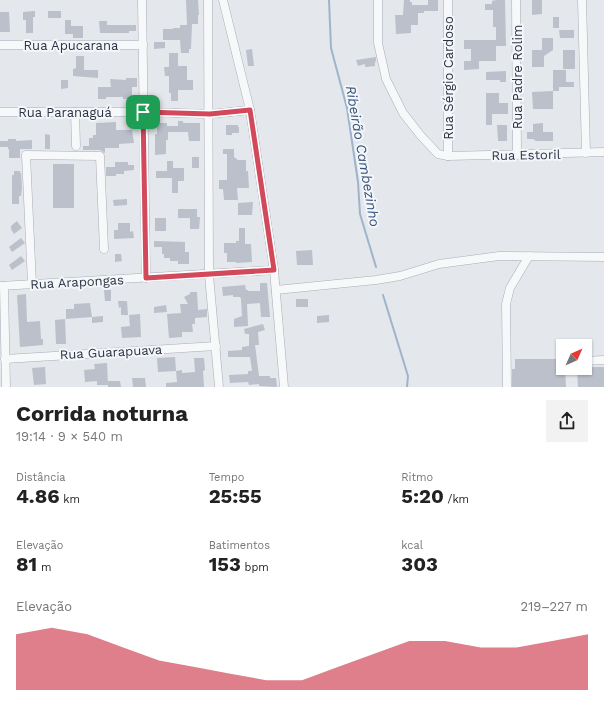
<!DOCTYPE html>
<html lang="pt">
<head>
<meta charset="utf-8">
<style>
	:root { --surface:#fff; --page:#f2f2f2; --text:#222; --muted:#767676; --accent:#d1495b }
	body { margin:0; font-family:"Work Sans",sans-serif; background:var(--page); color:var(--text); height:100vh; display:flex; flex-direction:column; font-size:15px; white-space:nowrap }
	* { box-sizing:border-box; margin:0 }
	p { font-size:13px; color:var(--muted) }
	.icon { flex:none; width:22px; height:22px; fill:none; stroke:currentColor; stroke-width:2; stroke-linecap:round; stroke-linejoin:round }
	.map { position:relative; height:387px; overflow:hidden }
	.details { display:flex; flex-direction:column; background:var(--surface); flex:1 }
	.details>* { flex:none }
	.needle { width:26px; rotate:45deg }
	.fabs { position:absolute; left:556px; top:339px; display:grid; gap:8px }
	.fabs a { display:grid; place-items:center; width:36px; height:36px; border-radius:0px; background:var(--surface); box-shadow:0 1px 3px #0004; font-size:20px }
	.pin { position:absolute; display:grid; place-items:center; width:34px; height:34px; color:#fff; margin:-17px; border-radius:8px; box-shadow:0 2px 6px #0006 }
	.round { display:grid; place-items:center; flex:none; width:42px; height:42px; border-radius:0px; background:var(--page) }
	.overview { display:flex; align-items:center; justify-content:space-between; height:68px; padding:0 16px }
	h1 { font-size:22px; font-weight:700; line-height:30px }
	.metrics { display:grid; grid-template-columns:repeat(3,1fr); gap:6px; height:68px; padding:4px 16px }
	.metrics div { display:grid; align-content:center }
	.metrics b { font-size:20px; font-weight:700 }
	.metrics small { font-size:11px; font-weight:400 }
	.metrics p { font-size:11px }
	.chart { height:112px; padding:8px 16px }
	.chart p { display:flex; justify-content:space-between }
	.chart svg { width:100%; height:72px; margin-top:4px; fill:var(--accent); opacity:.7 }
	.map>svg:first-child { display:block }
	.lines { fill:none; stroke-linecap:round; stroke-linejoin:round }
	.stream { stroke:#9fb4cc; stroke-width:2 }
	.building { fill:#bbc0ca }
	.minor-casing { stroke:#a9aeb7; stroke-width:9 }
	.minor { stroke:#f7f8fa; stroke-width:8 }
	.route-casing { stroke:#fff; stroke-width:8 }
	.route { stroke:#d1495b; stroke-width:5 }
	.labels { text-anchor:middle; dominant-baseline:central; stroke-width:4; stroke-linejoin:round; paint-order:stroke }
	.street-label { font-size:13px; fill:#2b3445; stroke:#f4f6f9 }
	.water-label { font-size:14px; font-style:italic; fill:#34527a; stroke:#f4f6f9 }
</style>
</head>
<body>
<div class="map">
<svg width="604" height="387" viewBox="0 0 604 387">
	<rect width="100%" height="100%" fill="#e4e7ec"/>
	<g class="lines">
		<g class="stream">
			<path d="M 329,0 L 331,48 L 347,108 L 358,182 L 360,214 L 376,267"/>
			<path d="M 383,295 L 408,376 L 407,387"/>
		</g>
	</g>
	<g class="building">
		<path d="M 186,0 L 198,0 L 199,15 L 198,15 L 198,24 L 192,24 L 191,49 L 189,49 L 189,53 L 181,53 L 180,40 L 163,40 L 163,29 L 173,29 L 173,28 L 180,28 L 180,25 L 187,25 Z"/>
		<path d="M 404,0 L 410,0 L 410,2 L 412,2 L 412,5 L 428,5 L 428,0 L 438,0 L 438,11 L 424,11 L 424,13 L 418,13 L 418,25 L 411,25 L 411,33 L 396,34 L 395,15 L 403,15 Z"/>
		<path d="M 496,0 L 505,0 L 506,46 L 496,46 L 496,61 L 479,61 L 479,69 L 464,70 L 464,61 L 471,61 L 471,49 L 464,49 L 464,40 L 496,40 L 496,27 L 493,27 L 493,10 L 485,10 L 485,4 L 492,4 L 492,1 Z"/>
		<path d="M 532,0 L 542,0 L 542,14 L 532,15 Z"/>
		<path d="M 35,11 L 35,17 L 33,17 L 33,33 L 26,33 L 26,20 L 23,20 L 23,12 Z"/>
		<rect x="48" y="11" width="13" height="7"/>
		<path d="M 0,12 L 9,12 L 10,32 L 0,32 Z"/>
		<rect x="553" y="17" width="6" height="11"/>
		<path d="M 65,20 L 71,20 L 71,26 L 83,26 L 83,38 L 73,38 L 73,34 L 65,34 Z"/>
		<path d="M 99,21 L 107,21 L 107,25 L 136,25 L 136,31 L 129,31 L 129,33 L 100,33 Z"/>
		<path d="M 559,30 L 574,30 L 574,38 L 560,38 Z"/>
		<path d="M 542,38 L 553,38 L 553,50 L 544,56 L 544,67 L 532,67 L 532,50 L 542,50 Z"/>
		<path d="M 154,42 L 165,42 L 165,48 L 154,49 Z"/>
		<path d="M 252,49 L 254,66 L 248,66 L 246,50 Z"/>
		<rect x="563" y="50" width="12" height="19"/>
		<path d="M 169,53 L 178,53 L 178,66 L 187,66 L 187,80 L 193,80 L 193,90 L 178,90 L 178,101 L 171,101 L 171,93 L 169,93 L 169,76 L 165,76 L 164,67 L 169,67 Z"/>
		<path d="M 76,56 L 84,56 L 84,70 L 98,70 L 98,78 L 73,76 L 73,69 L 76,68 Z"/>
		<path d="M 376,57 L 376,61 L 375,62 L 375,66 L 365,67 L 365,64 L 358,66 L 356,60 Z"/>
		<path d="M 553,70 L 566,70 L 566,82 L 574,82 L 574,87 L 559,87 L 559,91 L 553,91 L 553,109 L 533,109 L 532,92 L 553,91 Z"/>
		<path d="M 506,71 L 506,82 L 500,82 L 500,80 L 486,80 L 486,72 Z"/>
		<path d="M 126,78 L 137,78 L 137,87 L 132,87 L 132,99 L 123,99 L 123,97 L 106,97 L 106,99 L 98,99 L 98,87 L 111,87 L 110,79 L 126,80 Z"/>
		<path d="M 61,80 L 68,80 L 68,88 L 61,89 Z"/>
		<path d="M 486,93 L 499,93 L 499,103 L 508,103 L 508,114 L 492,114 L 492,125 L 486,125 Z"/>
		<path d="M 178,121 L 183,121 L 183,123 L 200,123 L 200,141 L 189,141 L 188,132 L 168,132 L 168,140 L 166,140 L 166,154 L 155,155 L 155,134 L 157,134 L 157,123 L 167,123 L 167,126 L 178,126 Z"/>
		<path d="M 116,122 L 116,130 L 132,130 L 134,143 L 119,144 L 119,148 L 105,148 L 105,153 L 100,150 L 83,150 L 83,146 L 89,146 L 89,138 L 93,138 L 93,135 L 96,135 L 96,123 Z"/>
		<path d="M 543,123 L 543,132 L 553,132 L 553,141 L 536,141 L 533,139 L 527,139 L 527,132 L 533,132 L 533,124 Z"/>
		<path d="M 226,125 L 238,125 L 238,127 L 239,127 L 239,133 L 232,133 L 232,135 L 226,135 Z"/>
		<path d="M 497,125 L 507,125 L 507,141 L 498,141 Z"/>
		<path d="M 45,134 L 50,135 L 50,149 L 45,149 Z"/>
		<path d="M 8,139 L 16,139 L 16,141 L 32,140 L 32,149 L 20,149 L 20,158 L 9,158 L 9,149 L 8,149 L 8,147 L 0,147 L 0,141 L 8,141 Z"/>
		<path d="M 223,149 L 234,149 L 234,157 L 238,160 L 246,160 L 246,171 L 248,171 L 249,188 L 237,188 L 238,200 L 224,200 L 223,189 L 219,189 L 219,180 L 227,180 L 227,154 L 223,154 Z"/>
		<rect x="192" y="157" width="7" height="11"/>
		<path d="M 167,161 L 173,161 L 173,168 L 184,168 L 184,181 L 178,181 L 178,193 L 172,193 L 172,178 L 156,178 L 156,171 L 167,171 Z"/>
		<path d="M 115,162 L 128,162 L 128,165 L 134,165 L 134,170 L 124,171 L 124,174 L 116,174 L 116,176 L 106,176 L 106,167 L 115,167 Z"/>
		<rect x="53" y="164" width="21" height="44"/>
		<path d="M 14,171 L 20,171 L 20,173 L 21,173 L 22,188 L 21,196 L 19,196 L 19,204 L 12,204 L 12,175 L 14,175 Z"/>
		<path d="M 127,199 L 127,205 L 114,206 L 113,200 Z"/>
		<path d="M 253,202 L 252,215 L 238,215 L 238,203 Z"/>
		<path d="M 178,209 L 197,209 L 197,217 L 200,217 L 199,229 L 190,229 L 190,218 L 178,218 Z"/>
		<rect x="155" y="218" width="11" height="13"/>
		<path d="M 17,221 L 22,228 L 14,234 L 11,229 L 11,226 Z"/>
		<path d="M 118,223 L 130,223 L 130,232 L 133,231 L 134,238 L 114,239 L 114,230 L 118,230 Z"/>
		<path d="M 239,228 L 245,228 L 245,244 L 251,244 L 252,262 L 236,263 L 236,262 L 227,262 L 227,253 L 224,253 L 224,243 L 236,243 L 236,241 L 239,241 Z"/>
		<path d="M 21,238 L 25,243 L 12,252 L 9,247 Z"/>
		<path d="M 154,241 L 185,242 L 185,252 L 189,252 L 189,264 L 178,264 L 178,261 L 170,261 L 170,258 L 164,258 L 164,254 L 162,254 L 162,247 L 154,247 Z"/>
		<path d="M 312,250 L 313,265 L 297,265 L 296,251 Z"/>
		<path d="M 115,254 L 121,254 L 122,261 L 115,262 Z"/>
		<path d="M 21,256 L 25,261 L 12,270 L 9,265 Z"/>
		<path d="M 260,283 L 267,283 L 270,317 L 261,317 L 260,303 L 247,304 L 248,326 L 234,327 L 234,319 L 242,316 L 241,299 L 240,297 L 233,297 L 233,295 L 223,296 L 222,287 L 245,285 L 246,290 L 248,290 L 248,291 L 260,291 Z"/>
		<path d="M 104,290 L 111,290 L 111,301 L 105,301 Z"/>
		<path d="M 190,292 L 197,292 L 198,310 L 207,309 L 207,317 L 195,318 L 195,324 L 192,324 L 193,332 L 182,332 L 182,337 L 169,338 L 167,314 L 181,313 L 180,304 L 188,304 L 184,297 L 190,294 Z"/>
		<path d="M 26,294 L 27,322 L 40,321 L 41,339 L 43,339 L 43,345 L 20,347 L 17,295 Z"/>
		<rect x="296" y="299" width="12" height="8"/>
		<path d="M 118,301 L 127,301 L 128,315 L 121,315 L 121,307 L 119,308 Z"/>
		<path d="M 90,303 L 92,317 L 66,319 L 66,309 L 74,309 L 74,304 Z"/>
		<path d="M 166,305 L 167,312 L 154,313 L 154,307 Z"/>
		<path d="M 140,314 L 141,337 L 122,338 L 121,327 L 130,326 L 129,315 Z"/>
		<path d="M 329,315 L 329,322 L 317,323 L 317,316 Z"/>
		<path d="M 103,316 L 103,322 L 92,323 L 92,317 Z"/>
		<path d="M 65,319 L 66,344 L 56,344 L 55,320 Z"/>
		<path d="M 263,324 L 265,330 L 258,332 L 259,345 L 255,345 L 259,376 L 270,376 L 270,378 L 276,378 L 277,387 L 259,386 L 259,384 L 249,385 L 248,382 L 230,383 L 229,375 L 248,374 L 248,371 L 252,371 L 250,357 L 228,357 L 228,351 L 242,350 L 242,347 L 249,346 L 249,334 L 245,334 L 244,329 Z"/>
		<path d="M 563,354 L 563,368 L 565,368 L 566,387 L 512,387 L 512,369 L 515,369 L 515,359 L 558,359 L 558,355 Z"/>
		<path d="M 175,357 L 176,371 L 182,370 L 182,373 L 195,372 L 194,358 L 204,358 L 205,370 L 203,371 L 204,387 L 166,387 L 166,383 L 177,382 L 176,371 L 158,372 L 157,358 Z"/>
		<path d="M 107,363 L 108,385 L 97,385 L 97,381 L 85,382 L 84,370 L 95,369 L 94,364 Z"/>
		<path d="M 45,367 L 46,384 L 34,385 L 32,368 Z"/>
		<path d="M 585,367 L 604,367 L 604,387 L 578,387 L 577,368 Z"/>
		<path d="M 132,378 L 145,378 L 146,387 L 133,387 Z"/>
		<path d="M 108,381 L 120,381 L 121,387 L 108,387 Z"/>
	</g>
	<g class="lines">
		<defs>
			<g id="minor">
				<path d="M 142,0 L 146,278"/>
				<path d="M 208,0 L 209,275 L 219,387"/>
				<path d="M 223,0 L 250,110 L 274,270 L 284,387"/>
				<path d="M 378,0 L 378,43 L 386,79 L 403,113 L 421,136 L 438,154 L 448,156 L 604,152"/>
				<path d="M 516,0 L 517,155"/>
				<path d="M 582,0 L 586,153"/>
				<path d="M 0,45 L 143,45"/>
				<path d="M 0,112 L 143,112 L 210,114 L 250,110"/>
				<path d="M 75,112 L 76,146"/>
				<path d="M 448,156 L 448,0"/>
				<path d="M 32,284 L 26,155 L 100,156 L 104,249"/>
				<path d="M 0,286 L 274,270"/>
				<path d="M 4,286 L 6,387"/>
				<path d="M 276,290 L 376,280 L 400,276 L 439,264 L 499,256 L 604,257"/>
				<path d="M 5,359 L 216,346"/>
				<path d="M 585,361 L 604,360"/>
				<path d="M 507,387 L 506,304 L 510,288 L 529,256"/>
			</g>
		</defs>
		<use href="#minor" class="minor-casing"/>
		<use href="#minor" class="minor"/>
	</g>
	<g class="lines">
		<defs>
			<path id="route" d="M 250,110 L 274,270 L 146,278 L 143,112 L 210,114 Z"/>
		</defs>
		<use href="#route" class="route-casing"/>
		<use href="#route" class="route"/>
	</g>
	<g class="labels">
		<g class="street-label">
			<text x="71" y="45">Rua Apucarana</text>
			<text transform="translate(517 77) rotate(-90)">Rua Padre Rolim</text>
			<text transform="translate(448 78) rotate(-90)">Rua Sérgio Cardoso</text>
			<text x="65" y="112">Rua Paranaguá</text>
			<text transform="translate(526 155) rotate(-1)">Rua Estoril</text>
			<text transform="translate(77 282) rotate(-3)">Rua Arapongas</text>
			<text transform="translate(111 352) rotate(-3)">Rua Guarapuava</text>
		</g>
		<g class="water-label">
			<text transform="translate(363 156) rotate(80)">Ribeirão Cambezinho</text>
		</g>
	</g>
</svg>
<div class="fabs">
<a><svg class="needle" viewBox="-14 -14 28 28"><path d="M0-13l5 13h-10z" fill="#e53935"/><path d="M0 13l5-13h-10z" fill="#767676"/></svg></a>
</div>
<div class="pin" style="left:143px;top:112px;background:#1e9e55"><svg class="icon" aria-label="arrive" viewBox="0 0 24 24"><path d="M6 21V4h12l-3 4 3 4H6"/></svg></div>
</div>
<section class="details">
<div class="overview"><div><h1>Corrida noturna</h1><p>19:14 · 9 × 540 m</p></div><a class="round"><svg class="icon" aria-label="share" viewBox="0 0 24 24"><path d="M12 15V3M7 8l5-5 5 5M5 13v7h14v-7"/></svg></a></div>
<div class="metrics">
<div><p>Distância</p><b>4.86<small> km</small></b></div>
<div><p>Tempo</p><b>25:55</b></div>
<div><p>Ritmo</p><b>5:20<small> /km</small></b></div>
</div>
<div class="metrics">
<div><p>Elevação</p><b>81<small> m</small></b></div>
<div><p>Batimentos</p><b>153<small> bpm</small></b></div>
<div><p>kcal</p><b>303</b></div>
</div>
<div class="chart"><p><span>Elevação</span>219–227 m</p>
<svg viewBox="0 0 160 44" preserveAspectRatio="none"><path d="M0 44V10L10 6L20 10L30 18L40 26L50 30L60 34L70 38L80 38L90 30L100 22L110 14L120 14L130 18L140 18L150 14L160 10V44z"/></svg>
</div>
</section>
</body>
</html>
